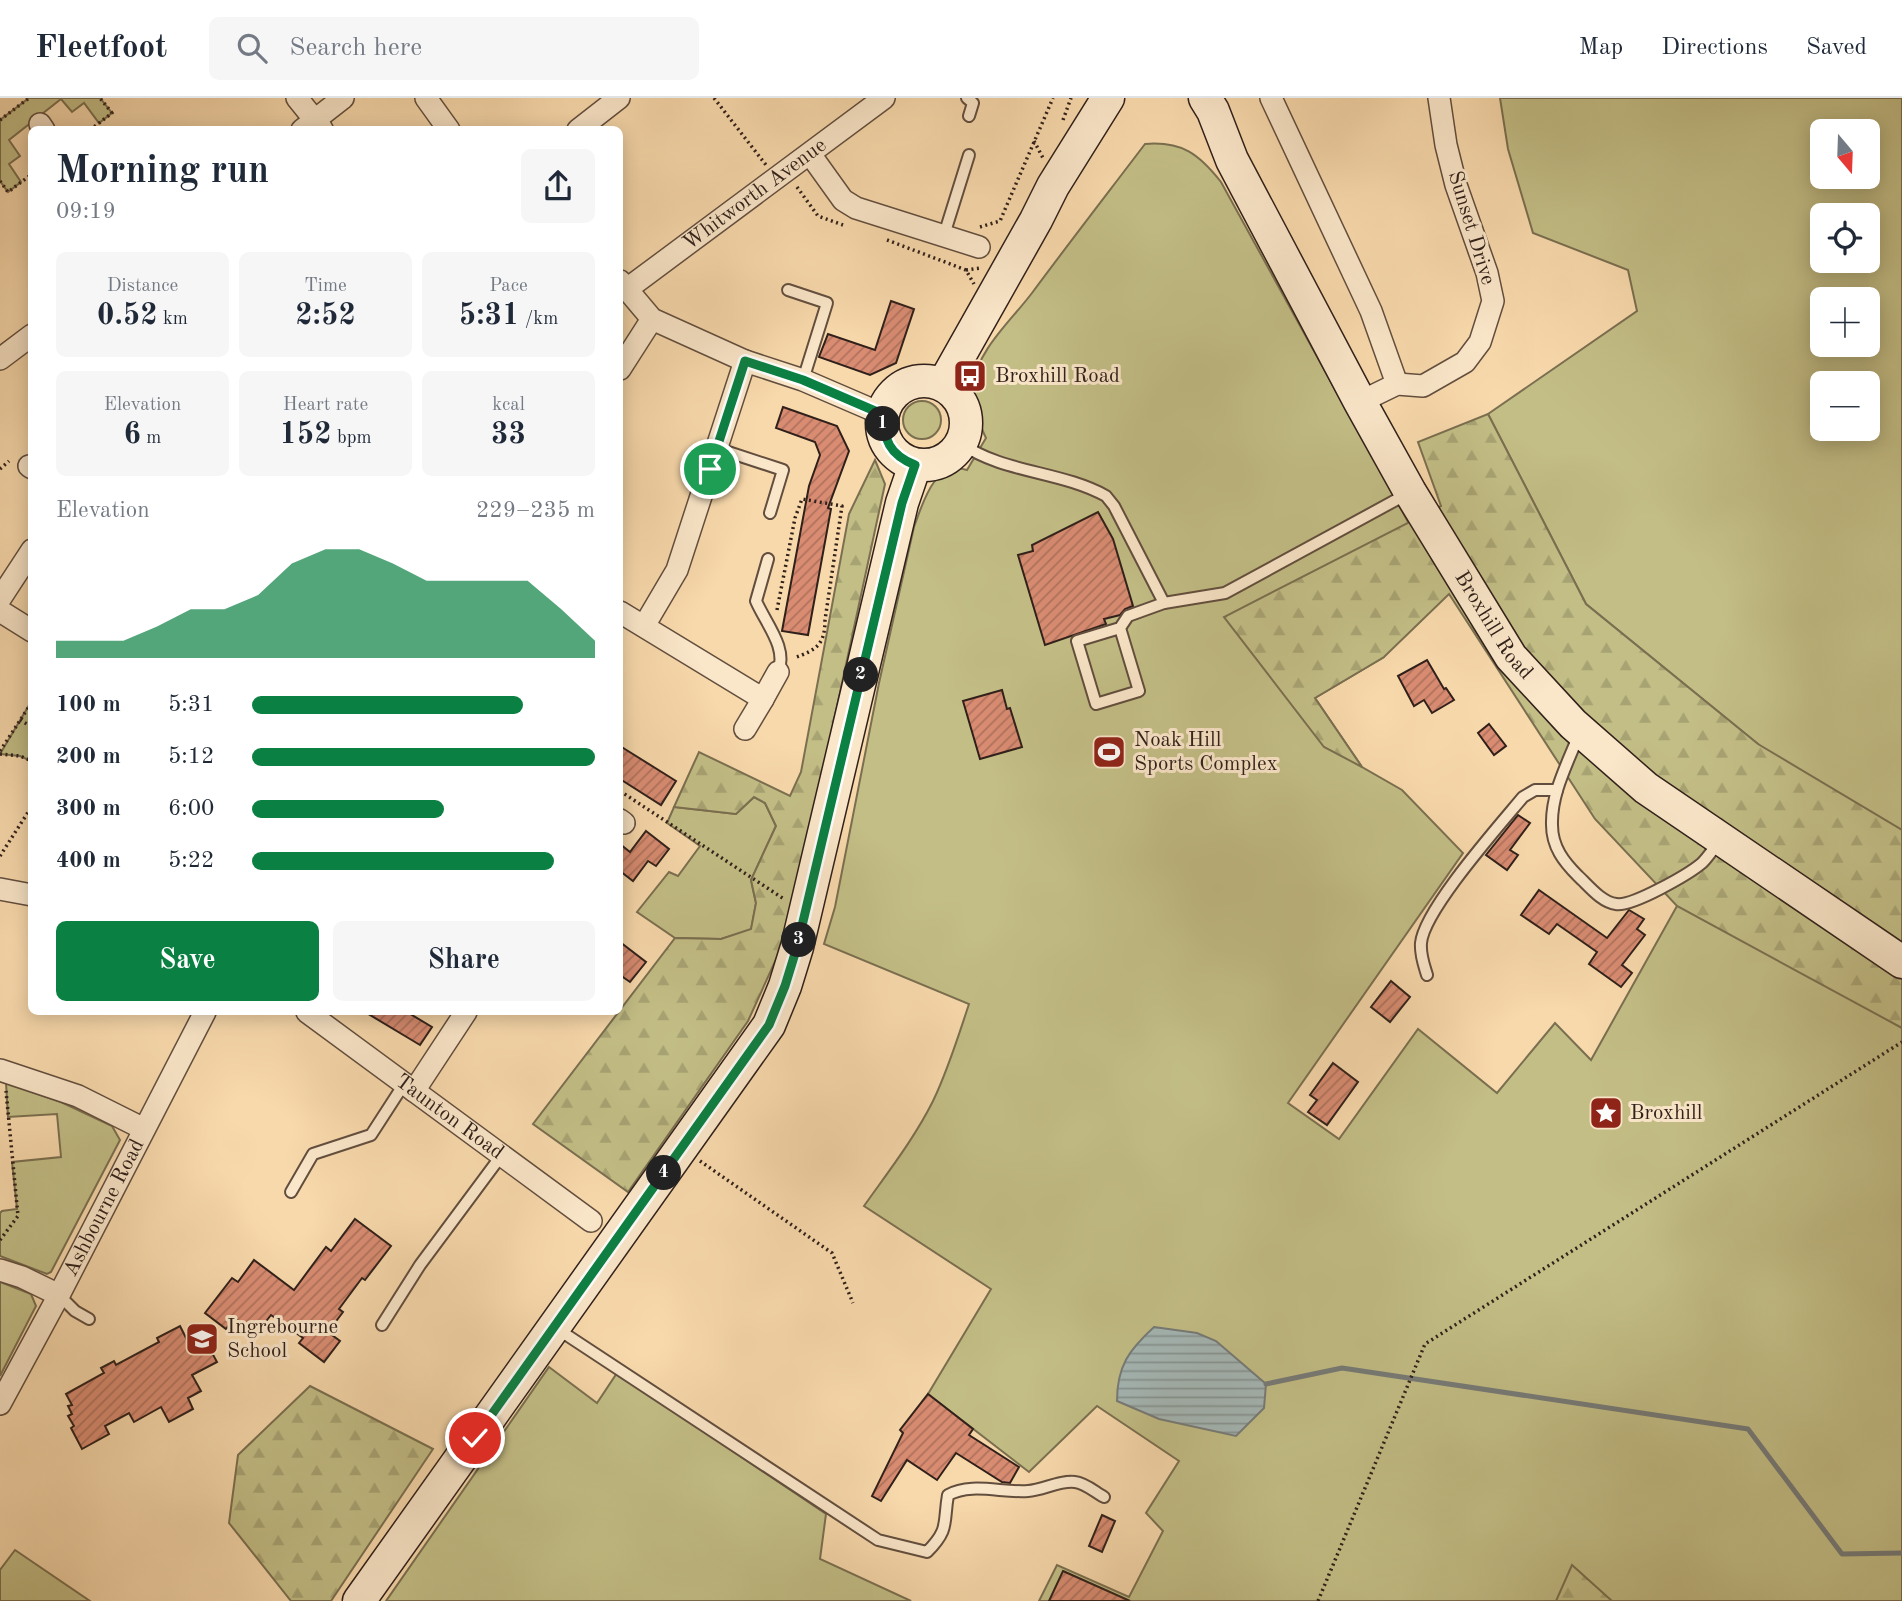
<!DOCTYPE html>
<html lang="en">
<head>
<meta charset="utf-8">
<style>
	:root { --surface:#fff; --page:#f6f6f7; --text:#1f2937; --muted:#747a83; --line:#e0e1e3; --accent:#0b8043 }
	body { margin:0; font-family:"Old Standard TT",serif; background:var(--page); color:var(--text); height:100vh; display:flex; flex-direction:column; font-size:26px; white-space:nowrap }
	* { box-sizing:border-box; margin:0 }
	p { font-size:23px; color:var(--muted) }
	.icon { flex:none; width:38px; height:38px; fill:none; stroke:currentColor; stroke-width:2; stroke-linecap:round; stroke-linejoin:round }
	.map { position:relative; flex:1; overflow:hidden }
	.details { position:absolute; left:28px; top:28px; width:595px; height:889px; display:flex; flex-direction:column; background:var(--surface); border-radius:10px; box-shadow:0 4px 18px #0003 }
	.details>* { flex:none }
	.needle { width:46px; rotate:161deg }
	.tools { position:absolute; left:1810px; top:21px; display:grid; gap:14px }
	.tools a { display:grid; place-items:center; width:70px; height:70px; border-radius:10px; background:var(--surface); box-shadow:0 4px 18px #0003; font-size:35px }
	.pin { position:absolute; display:grid; place-items:center; width:60px; height:60px; color:#fff; margin:-30px; border:4px solid #fff; border-radius:50%; box-shadow:0 2px 7px #0007 }
	.km { position:absolute; width:35px; height:35px; margin:-18px; border-radius:50%; background:#222; color:#fff; font-size:19px; line-height:35px; text-align:center }
	.round { display:grid; place-items:center; flex:none; width:74px; height:74px; border-radius:10px; background:var(--page) }
	.head { display:flex; align-items:center; justify-content:space-between; height:119px; padding:0 28px }
	h1 { font-size:38px; font-weight:600; line-height:52px }
	.stats { display:grid; grid-template-columns:repeat(3,1fr); gap:10px; height:119px; padding:7px 28px }
	.stats div { display:grid; align-content:center; border-radius:10px; background:var(--page); text-align:center }
	.stats b { font-size:30px; font-weight:600 }
	.stats small { font-size:19px; font-weight:400 }
	.stats p { font-size:19px }
	.chart { height:196px; padding:14px 28px }
	.chart p { display:flex; justify-content:space-between }
	.chart svg { width:100%; height:126px; margin-top:7px; fill:var(--accent); opacity:.7 }
	.cta { display:flex; gap:14px; margin-top:auto; padding:14px 28px }
	.cta a { flex:1; height:80px; border-radius:10px; background:var(--accent); color:#fff; font-size:28px; font-weight:600; line-height:80px; text-align:center }
	.cta a+a { background:var(--page); color:var(--text) }
	ul { padding:0 28px; list-style:none; font-size:23px }
	li { display:grid; grid-template-columns:112px 84px 1fr; align-items:center; height:52px }
	li i { height:18px; border-radius:9px; background:var(--accent) }
	header { display:flex; align-items:center; gap:42px; box-sizing:border-box; height:98px; padding:0 35px; background:var(--surface); border-bottom:2px solid var(--line) }
	header strong { font-size:33px }
	nav { display:flex; gap:38px; margin-inline-start:auto; font-size:24px }
	.search { width:490px; height:63px; background:var(--page); display:flex; align-items:center; gap:18px; box-sizing:border-box; padding:0 24px; border-radius:10px; color:var(--muted); font-size:26px }
	.map>svg:first-child { display:block }
	.green { fill:#c3be86; stroke:#7a6f50; stroke-width:2; fill-rule:evenodd }
	.forest { fill:url(#forest-firs); stroke:#7a6f50; stroke-width:2 }
	.water { fill:url(#water-rules); stroke:#767b78; stroke-width:2 }
	.lines { fill:none; stroke-linecap:round; stroke-linejoin:round }
	.stream { stroke:#767b78; stroke-width:5 }
	.building { fill:url(#building-hatch); stroke:#30201a; stroke-width:2 }
	.lane-casing { stroke:#624e3e; stroke-width:14 }
	.street-casing { stroke:#624e3e; stroke-width:24 }
	.secondary-casing { stroke:#30201a; stroke-width:35 }
	.path { stroke:#30201a; stroke-width:3.5; stroke-dasharray:2 3.5; stroke-linecap:butt }
	.lane { stroke:#fae6c9; stroke-width:10 }
	.street { stroke:#fae6c9; stroke-width:21 }
	.secondary { stroke:#fae6c9; stroke-width:32 }
	.route-casing { stroke:#fff; stroke-width:14 }
	.route { stroke:#0b8043; stroke-width:9 }
	.labels { text-anchor:middle; dominant-baseline:central; stroke-width:6; stroke-linejoin:round; paint-order:stroke }
	.street-label { font-size:21px; fill:#30201a; stroke:#fae6c9 }
	.poi-label { font-size:21px; fill:#30201a; stroke:#fae6c9; text-anchor:start }
</style>
</head>
<body>
<header>
<strong>Fleetfoot</strong>
<div class="search"><svg class="icon" aria-label="search" viewBox="0 0 24 24"><circle cx="10" cy="10" r="6"/><path d="M15 15l6 6"/></svg>Search here</div>
<nav><a>Map</a><a>Directions</a><a>Saved</a></nav>
</header>
<div class="map">
<svg width="1902" height="1503" viewBox="0 0 1902 1503">
	<defs>
		<pattern id="forest-firs" width="22" height="20" patternUnits="userSpaceOnUse" patternTransform="scale(1.75)"><rect width="22" height="20" fill="#c3be86"/><path d="M5 1l3.5 6h-7zM16 11l3.5 6h-7z" fill="#a8a373"/></pattern>
		<pattern id="water-rules" width="6" height="5" patternUnits="userSpaceOnUse" patternTransform="scale(1.75)"><rect width="6" height="5" fill="#a4b7b6"/><path d="M0 2.5h6" fill="none" stroke="#869493"/></pattern>
		<pattern id="building-hatch" width="6" height="6" patternUnits="userSpaceOnUse" patternTransform="scale(1.75)"><rect width="6" height="6" fill="#d98c72"/><path d="M-1 1l2-2M0 6l6-6M5 7l2-2" fill="none" stroke="#b0725d"/></pattern>
	</defs>
	<rect width="100%" height="100%" fill="#f8d9ac"/>
	<filter id="stains"><feTurbulence type="fractalNoise" baseFrequency=".00286" numOctaves="4"/><feColorMatrix values="0 0 0 0 .2 0 0 0 0 .09 0 0 0 0 .02 0 0 0 .5 -.17"/></filter>
	<radialGradient id="worn" r=".72"><stop offset=".6" stop-color="#630" stop-opacity="0"/><stop offset="1" stop-color="#630" stop-opacity=".3"/></radialGradient>
	<g class="green">
		<path d="M 29,0 L 100,0 L 112,15 L 99,25 L 84,5 L 72,14 L 61,1 L 9,42 L 20,58 L 9,66 L 21,84 L 8,94 L 0,83 L 0,22 Z"/>
		<path d="M 1500,0 L 1902,0 L 1902,1503 L 1039,1503 L 1057,1467 L 1129,1499 L 1163,1433 L 1146,1415 L 1179,1363 L 1097,1308 L 1029,1374 L 928,1296 L 991,1191 L 864,1108 C 888,1074 914,1041 933,1003 C 948,972 958,939 969,906 L 824,846 L 835,809 L 879,585 L 914,429 C 923,405 934,362 967,372 L 986,340 C 981,330 970,300 972,289 C 978,251 1010,224 1032,195 C 1069,145 1107,96 1145,46 C 1182,43 1199,56 1221,84 L 1424,453 L 1384,559 L 1315,600 L 1362,669 L 1402,692 L 1463,755 L 1288,1005 L 1339,1041 L 1418,931 L 1497,995 L 1555,925 L 1591,962 L 1677,808 L 1758,646 L 1586,506 L 1488,316 L 1637,213 L 1628,172 L 1533,135 L 1508,51 ZM 1822,33 L 1867,33 L 1867,79 L 1822,79 ZM 1822,117 L 1867,117 L 1867,163 L 1822,163 ZM 1822,201 L 1867,201 L 1867,247 L 1822,247 ZM 1822,285 L 1867,285 L 1867,331 L 1822,331 Z"/>
		<circle cx="922" cy="322" r="19"/>
		<path d="M 31,604 L 31,663 L 20,658 L 0,656 Z"/>
		<path d="M 754,699 L 765,705 L 776,728 L 751,782 L 756,805 L 751,832 L 721,841 L 675,840 L 637,814 L 669,774 L 678,778 L 700,748 L 667,725 L 674,709 L 736,716 Z"/>
		<path d="M 6,985 L 61,1004 L 112,1028 L 120,1042 L 51,1174 L 47,1176 L 0,1158 L 0,1115 L 2,1113 L 17,1111 L 12,1064 L 61,1059 L 57,1016 L 8,1019 Z"/>
		<path d="M 0,1184 L 31,1196 L 36,1208 L 0,1278 Z"/>
		<path d="M 549,1269 L 597,1305 L 617,1275 L 826,1416 L 820,1461 L 911,1503 L 386,1503 Z"/>
		<path d="M 15,1452 L 90,1503 L 0,1503 L 0,1472 Z"/>
	</g>
	<g class="forest">
		<path d="M 1488,316 L 1586,506 L 1758,646 L 1902,732 L 1902,930 L 1677,808 L 1595,721 L 1449,496 L 1384,559 L 1315,600 L 1362,669 L 1324,649 L 1224,519 L 1441,408 L 1418,344 Z"/>
		<path d="M 875,362 L 885,386 L 788,835 L 748,923 L 628,1094 L 533,1026 L 675,840 L 721,841 L 751,831 L 756,805 L 751,782 L 776,728 L 765,705 L 754,699 L 736,716 L 674,709 L 699,654 L 790,698 L 801,674 L 849,416 Z"/>
		<path d="M 310,1288 L 433,1351 L 331,1503 L 291,1503 L 229,1425 L 238,1357 Z"/>
		<path d="M 1572,1467 L 1612,1503 L 1556,1503 Z"/>
	</g>
	<path class="water" d="M 1154,1229 L 1197,1235 L 1216,1243 L 1266,1286 L 1264,1310 L 1236,1338 L 1159,1321 L 1117,1303 C 1117,1268 1129,1252 1154,1229 Z"/>
	<g class="lines">
		<path class="stream" d="M 1266,1286 L 1342,1270 L 1748,1331 L 1842,1456 L 1902,1455"/>
	</g>
	<g class="building">
		<path d="M 891,203 L 914,211 L 896,265 L 870,277 L 819,259 L 828,236 L 875,252 Z"/>
		<path d="M 783,309 L 837,328 L 849,353 L 828,410 L 831,411 L 808,537 L 782,533 L 809,388 L 820,357 L 815,344 L 776,330 Z"/>
		<path d="M 1098,414 L 1113,441 L 1133,508 L 1125,511 L 1120,517 L 1104,521 L 1106,526 L 1045,547 L 1018,457 L 1033,453 L 1032,447 Z"/>
		<path d="M 1427,562 L 1444,591 L 1446,590 L 1454,602 L 1432,615 L 1424,602 L 1414,608 L 1398,578 Z"/>
		<path d="M 1002,592 L 1007,611 L 1010,610 L 1022,649 L 980,661 L 963,603 Z"/>
		<path d="M 1489,626 L 1506,648 L 1494,657 L 1478,635 Z"/>
		<path d="M 620,648 L 676,683 L 661,707 L 620,681 Z"/>
		<path d="M 1518,717 L 1530,725 L 1510,752 L 1518,757 L 1507,772 L 1486,757 Z"/>
		<path d="M 646,733 L 669,751 L 656,768 L 648,763 L 633,783 L 620,773 L 620,746 L 630,754 Z"/>
		<path d="M 1539,792 L 1607,840 L 1629,812 L 1644,821 L 1637,831 L 1645,837 L 1622,867 L 1632,875 L 1621,889 L 1589,866 L 1597,854 L 1557,826 L 1549,836 L 1521,817 Z"/>
		<path d="M 620,844 L 646,864 L 630,884 L 620,877 Z"/>
		<path d="M 1391,883 L 1410,899 L 1390,924 L 1371,909 Z"/>
		<path d="M 365,914 L 407,914 L 432,929 L 420,947 Z"/>
		<path d="M 1333,965 L 1358,984 L 1327,1027 L 1308,1014 L 1317,1002 L 1310,997 Z"/>
		<path d="M 355,1121 L 391,1148 L 365,1182 L 362,1180 L 339,1211 L 343,1214 L 328,1234 L 340,1243 L 324,1264 L 299,1245 L 303,1240 L 271,1217 L 256,1236 L 234,1220 L 226,1231 L 205,1215 L 232,1180 L 238,1184 L 254,1162 L 294,1192 L 326,1149 L 331,1153 Z"/>
		<path d="M 180,1228 L 186,1240 L 190,1234 L 197,1246 L 210,1251 L 217,1264 L 192,1277 L 201,1293 L 188,1300 L 193,1311 L 169,1324 L 161,1309 L 134,1324 L 129,1315 L 105,1328 L 109,1336 L 82,1351 L 71,1330 L 74,1328 L 68,1318 L 72,1316 L 68,1308 L 72,1307 L 66,1296 L 104,1275 L 101,1270 L 114,1263 L 116,1267 L 159,1244 L 157,1240 Z"/>
		<path d="M 928,1296 L 973,1331 L 969,1337 L 1019,1369 L 1010,1385 L 1002,1384 L 956,1355 L 937,1382 L 907,1362 L 881,1403 L 872,1398 L 903,1335 L 900,1332 Z"/>
		<path d="M 1102,1417 L 1115,1423 L 1102,1454 L 1089,1448 Z"/>
		<path d="M 1063,1473 L 1130,1503 L 1049,1503 Z"/>
	</g>
	<g class="lines">
		<defs>
			<g id="lane">
				<path d="M 967,0 L 973,5 L 969,18"/>
				<path d="M 944,137 L 969,57"/>
				<path d="M 788,192 L 827,205 L 803,282"/>
				<path d="M 962,346 C 1003,375 1061,373 1106,398 L 1114,408 L 1164,505"/>
				<path d="M 716,350 L 783,372 L 770,415"/>
				<path d="M 768,461 L 756,503 C 766,526 788,550 778,574"/>
				<path d="M 1120,530 L 1139,593 L 1096,606 L 1077,543 L 1120,530 L 1128,518 L 1164,505 L 1225,495 L 1407,396"/>
				<path d="M 1579,636 C 1568,665 1551,695 1552,727 C 1552,749 1564,764 1578,778 C 1589,788 1601,804 1616,806 C 1632,809 1689,776 1702,765 C 1708,759 1713,751 1719,744"/>
				<path d="M 1427,877 C 1424,867 1420,857 1421,845 C 1424,812 1499,728 1523,699 L 1535,692 L 1557,692"/>
				<path d="M 291,1094 L 313,1056 L 371,1037 L 404,986"/>
				<path d="M 59,1197 L 75,1213 L 89,1221"/>
				<path d="M 382,1227 L 420,1167 L 501,1058"/>
				<path d="M 556,1230 L 878,1442 L 927,1454 C 950,1431 943,1425 948,1397 C 971,1384 1002,1395 1028,1393 C 1043,1392 1060,1382 1075,1384 C 1085,1385 1095,1394 1104,1399"/>
			</g>
			<g id="street">
				<path d="M 297,0 L 322,31"/>
				<path d="M 426,0 L 449,32"/>
				<path d="M 1271,0 L 1371,213 L 1397,286"/>
				<path d="M 40,26 L 44,32"/>
				<path d="M 302,32 L 343,0"/>
				<path d="M 578,32 L 619,0"/>
				<path d="M 810,56 L 843,102 L 856,110 L 979,149"/>
				<path d="M 620,183 L 652,221 L 745,263 L 803,282 L 882,316"/>
				<path id="s1" d="M 627,191 L 884,0"/>
				<path d="M 0,261 L 32,237"/>
				<path d="M 620,271 L 652,221"/>
				<path d="M 1360,304 L 1397,286 L 1423,288 L 1465,264 L 1480,244 L 1493,203 L 1487,175 L 1456,87 L 1446,47 L 1439,0"/>
				<path d="M 29,368 L 32,370"/>
				<path d="M 0,501 L 32,452"/>
				<path d="M 0,513 L 32,533"/>
				<path d="M 620,514 L 763,601 L 778,574"/>
				<path d="M 644,528 L 677,472 L 745,263"/>
				<path d="M 745,631 L 763,601"/>
				<path d="M 620,722 L 624,725"/>
				<path d="M 0,791 L 32,797"/>
				<path id="s2" d="M 307,914 L 591,1123"/>
				<path d="M 0,972 L 78,998 L 144,1031"/>
				<path d="M 414,993 L 466,914"/>
				<path d="M 0,1172 L 22,1179 L 59,1197"/>
				<path id="s3" d="M 0,1306 L 59,1197 L 205,914"/>
			</g>
			<g id="secondary">
				<path id="s4" d="M 1205,0 L 1213,13 L 1232,62 L 1360,304 L 1410,394 L 1511,559 L 1573,626 L 1646,690 L 1902,864"/>
				<circle cx="924" cy="325" r="42"/>
				<path d="M 943,287 L 1036,122 L 1053,88 L 1108,0"/>
				<path d="M 359,1503 L 769,927 L 785,888 L 797,849 L 902,405 L 915,367"/>
			</g>
		</defs>
		<use href="#lane" class="lane-casing"/>
		<use href="#street" class="street-casing"/>
		<use href="#secondary" class="secondary-casing"/>
		<g class="path">
			<path d="M 714,0 L 766,67"/>
			<path d="M 0,22 L 29,0"/>
			<path d="M 1063,22 L 1071,0"/>
			<path d="M 90,32 L 112,15 L 100,0"/>
			<path d="M 1034,43 L 1043,60"/>
			<path d="M 0,83 L 8,94 L 32,76"/>
			<path d="M 797,89 L 818,118 L 843,127"/>
			<path d="M 980,129 L 1000,123 L 1053,0"/>
			<path d="M 887,142 L 966,172 L 974,186"/>
			<path d="M 966,172 L 981,170"/>
			<path d="M 0,371 L 9,363"/>
			<path d="M 777,512 L 795,420 L 802,401 L 842,408 L 825,522 C 825,547 816,552 794,560"/>
			<path d="M 20,622 L 32,629"/>
			<path d="M 0,653 L 32,604"/>
			<path d="M 0,656 L 20,658 L 32,663"/>
			<path d="M 620,693 L 784,801"/>
			<path d="M 0,758 L 32,708"/>
			<path d="M 700,1063 L 832,1155 L 853,1205"/>
			<path d="M 0,1142 L 18,1118 L 6,993"/>
			<path d="M 1318,1503 L 1425,1246 L 1902,944"/>
		</g>
		<use href="#lane" class="lane"/>
		<use href="#street" class="street"/>
		<use href="#secondary" class="secondary"/>
	</g>
	<g class="lines">
		<defs>
			<path id="route" d="M 475,1340 L 769,927 L 785,888 L 797,849 L 902,405 L 915,367 C 888,356 885,342 882,316 L 803,282 L 745,263 L 710,371"/>
		</defs>
		<use href="#route" class="route-casing"/>
		<use href="#route" class="route"/>
	</g>
	<defs>
		<symbol id="bus-square" viewBox="-11 -11 22 22"><rect x="-9" y="-9" width="18" height="18" rx="4" fill="#8f2418" stroke="#fae6c9"/><path d="M-5-6H5V4H4V6H2V4H-2V6H-4V4H-5ZM-3.5-4V0h7V-4ZM-3.5 1.2v1.5H-2V1.2ZM2 1.2v1.5H3.5V1.2Z" fill="#fff"/></symbol>
		<symbol id="stadium-square" viewBox="-11 -11 22 22"><rect x="-9" y="-9" width="18" height="18" rx="4" fill="#8f2418" stroke="#fae6c9"/><path d="M0-5a6.5 5 0 1 0 0 10a6.5 5 0 1 0 0-10ZM-3.5-1.8h7v3.6h-7Z" fill="#fff"/></symbol>
		<symbol id="sight-square" viewBox="-11 -11 22 22"><rect x="-9" y="-9" width="18" height="18" rx="4" fill="#8f2418" stroke="#fae6c9"/><path d="M0-6L1.8-2.2L6-1.7L2.9 1.2L3.7 5.4L0 3.3L-3.7 5.4L-2.9 1.2L-6-1.7L-1.8-2.2Z" fill="#fff"/></symbol>
		<symbol id="school-square" viewBox="-11 -11 22 22"><rect x="-9" y="-9" width="18" height="18" rx="4" fill="#8f2418" stroke="#fae6c9"/><path d="M0-5L7-2L0 1L-7-2ZM-4 1L0 2.5L4 1V4Q0 6-4 4Z" fill="#fff"/></symbol>
	</defs>
	<g fill-rule="evenodd">
		<use href="#bus-square" x="951" y="259" width="38" height="38"/>
		<use href="#stadium-square" x="1090" y="635" width="38" height="38"/>
		<use href="#sight-square" x="1587" y="996" width="38" height="38"/>
		<use href="#school-square" x="183" y="1222" width="38" height="38"/>
	</g>
	<g class="labels">
		<g class="street-label">
			<text stroke="none"><textPath href="#s1" startOffset="159">Whitworth Avenue</textPath></text>
			<text transform="translate(1471 130) rotate(73)">Sunset Drive</text>
			<text stroke="none"><textPath href="#s4" startOffset="602">Broxhill Road</textPath></text>
			<text stroke="none"><textPath href="#s2" startOffset="177">Taunton Road</textPath></text>
			<text stroke="none"><textPath href="#s3" startOffset="222">Ashbourne Road</textPath></text>
		</g>
		<g class="poi-label">
			<text x="995" y="278">Broxhill Road</text>
			<text x="1134" y="642">Noak Hill<tspan x="1134" dy="24">Sports Complex</tspan></text>
			<text x="1630" y="1015">Broxhill</text>
			<text x="227" y="1229">Ingrebourne<tspan x="227" dy="24">School</tspan></text>
		</g>
	</g>
	<rect width="100%" height="100%" filter="url(#stains)"/>
	<rect width="100%" height="100%" fill="url(#worn)"/>
</svg>
<div class="tools">
<a><svg class="needle" viewBox="-14 -14 28 28"><path d="M0-13l5 13h-10z" fill="#e53935"/><path d="M0 13l5-13h-10z" fill="#747a83"/></svg></a>
<a><svg class="icon" aria-label="locate" viewBox="0 0 24 24"><circle cx="12" cy="12" r="6"/><path d="M12 2v4M12 18v4M2 12h4M18 12h4"/></svg></a>
<a>+</a>
<a>−</a>
</div>
<div class="pin" style="left:710px;top:371px;background:#1e9e55"><svg class="icon" aria-label="arrive" viewBox="0 0 24 24"><path d="M6 21V4h12l-3 4 3 4H6"/></svg></div>
<div class="pin" style="left:475px;top:1340px;background:#d93025"><svg class="icon" aria-label="check" viewBox="0 0 24 24"><path d="M5 12l5 5 9-10"/></svg></div>
<b class="km" style="left:883px;top:326px">1</b>
<b class="km" style="left:861px;top:577px">2</b>
<b class="km" style="left:799px;top:842px">3</b>
<b class="km" style="left:664px;top:1075px">4</b>
<section class="details">
<div class="head"><div><h1>Morning run</h1><p>09:19</p></div><a class="round"><svg class="icon" aria-label="share" viewBox="0 0 24 24"><path d="M12 15V3M7 8l5-5 5 5M5 13v7h14v-7"/></svg></a></div>
<div class="stats">
<div><p>Distance</p><b>0.52<small> km</small></b></div>
<div><p>Time</p><b>2:52</b></div>
<div><p>Pace</p><b>5:31<small> /km</small></b></div>
</div>
<div class="stats">
<div><p>Elevation</p><b>6<small> m</small></b></div>
<div><p>Heart rate</p><b>152<small> bpm</small></b></div>
<div><p>kcal</p><b>33</b></div>
</div>
<div class="chart"><p><span>Elevation</span>229–235 m</p>
<svg viewBox="0 0 160 44" preserveAspectRatio="none"><path d="M0 44V38L10 38L20 38L30 33L40 27L50 27L60 22L70 11L80 6L90 6L100 11L110 17L120 17L130 17L140 17L150 27L160 38V44z"/></svg>
</div>
<ul>
<li><b>100 m</b>5:31<i style="width:79%"></i></li>
<li><b>200 m</b>5:12<i style="width:100%"></i></li>
<li><b>300 m</b>6:00<i style="width:56%"></i></li>
<li><b>400 m</b>5:22<i style="width:88%"></i></li>
</ul>
<div class="cta"><a>Save</a><a>Share</a></div>
</section>
</div>
</body>
</html>
